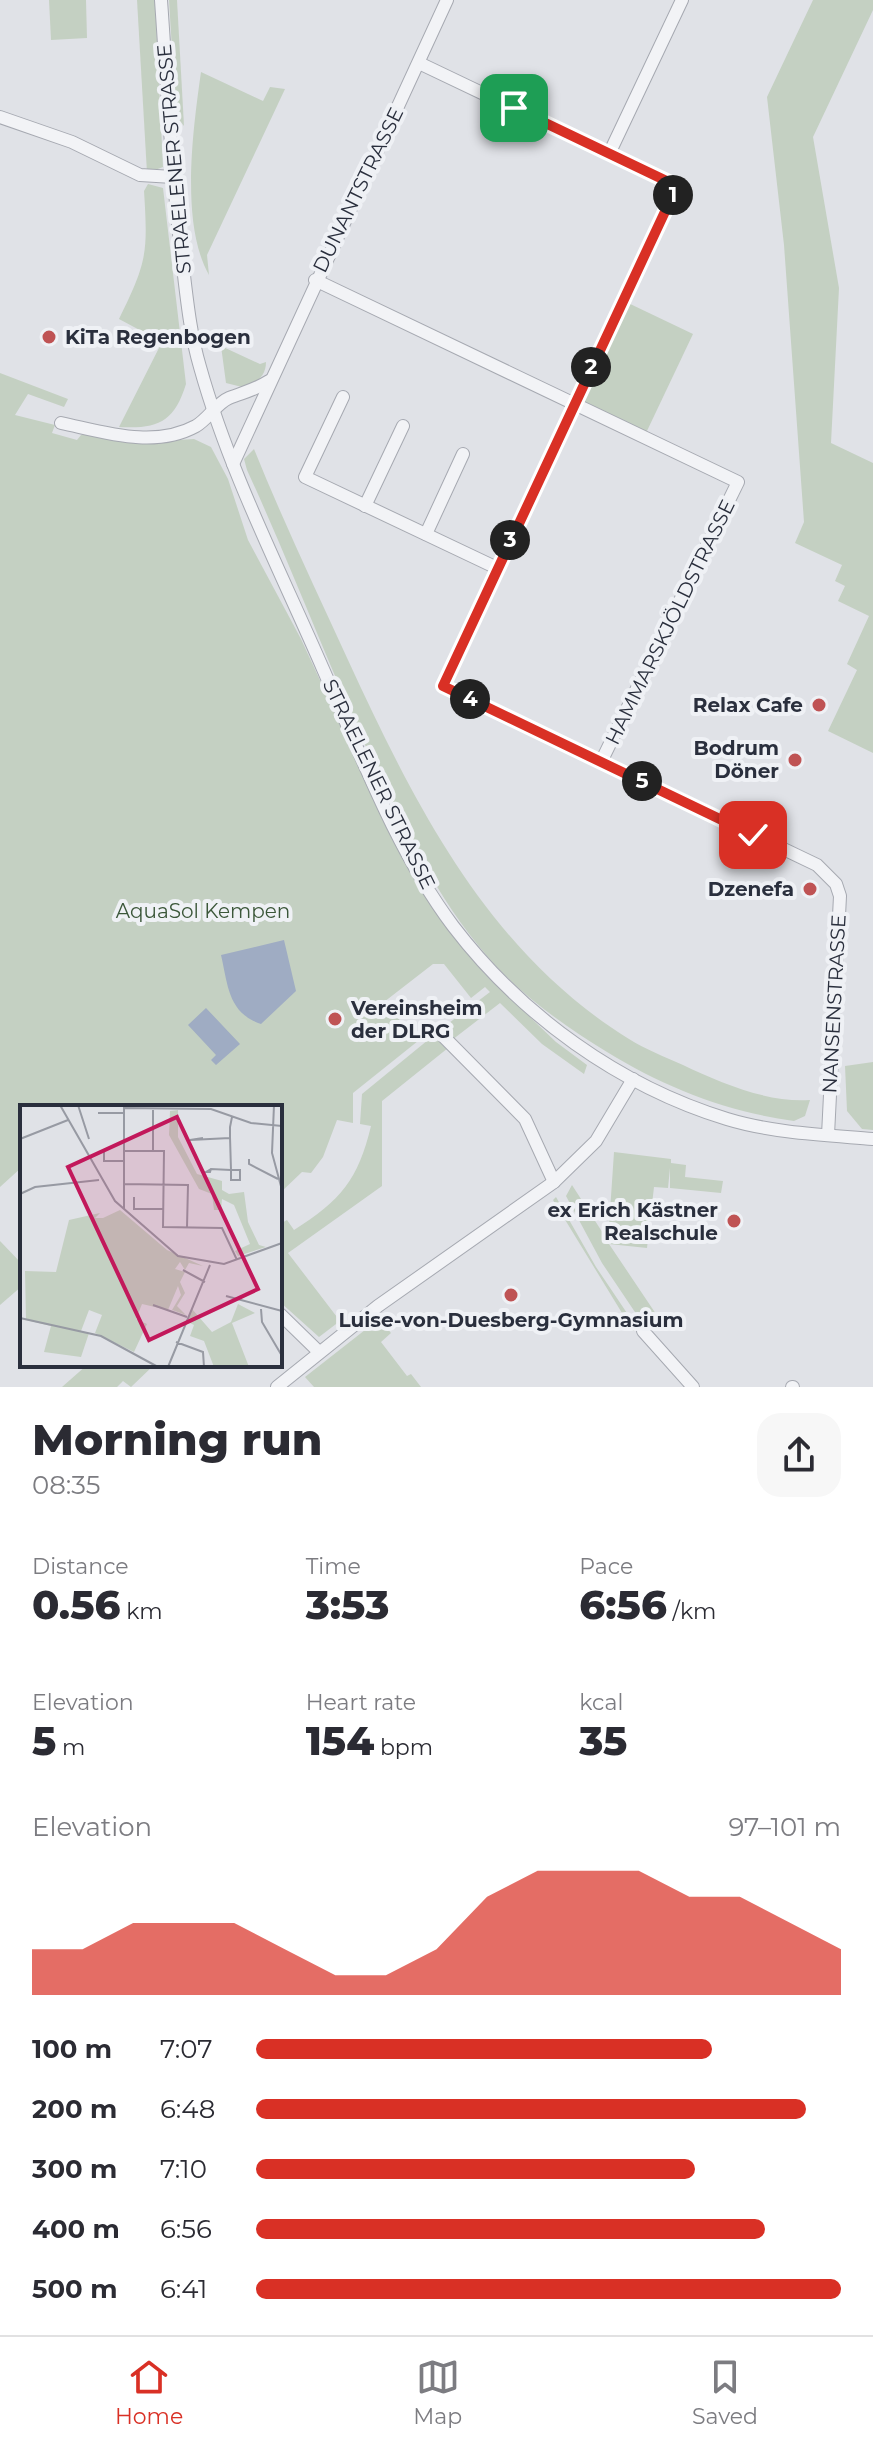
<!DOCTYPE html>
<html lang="en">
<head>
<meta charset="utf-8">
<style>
	:root { --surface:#fff; --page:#f7f7f7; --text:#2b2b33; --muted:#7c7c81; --line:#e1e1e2; --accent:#d93025 }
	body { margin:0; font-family:Montserrat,sans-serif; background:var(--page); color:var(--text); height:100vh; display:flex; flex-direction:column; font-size:30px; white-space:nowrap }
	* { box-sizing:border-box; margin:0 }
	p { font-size:26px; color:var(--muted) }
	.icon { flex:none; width:44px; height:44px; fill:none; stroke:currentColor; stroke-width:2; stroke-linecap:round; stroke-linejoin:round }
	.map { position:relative; height:1387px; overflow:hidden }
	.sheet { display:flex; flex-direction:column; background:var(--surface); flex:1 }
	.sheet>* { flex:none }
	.pin { position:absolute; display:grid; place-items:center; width:68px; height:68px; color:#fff; margin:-34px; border-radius:16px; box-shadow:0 4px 12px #0006 }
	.km { position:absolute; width:40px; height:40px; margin:-20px; border-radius:50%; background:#222; color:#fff; font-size:22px; line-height:40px; text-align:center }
	.round { display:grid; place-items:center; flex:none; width:84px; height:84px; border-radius:24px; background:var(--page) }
	.head { display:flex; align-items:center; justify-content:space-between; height:136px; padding:0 32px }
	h1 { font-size:44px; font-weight:800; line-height:60px }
	.stats { display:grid; grid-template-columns:repeat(3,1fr); gap:12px; height:136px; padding:8px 32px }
	.stats div { display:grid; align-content:center }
	.stats b { font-size:40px; font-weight:800 }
	.stats small { font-size:22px; font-weight:400 }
	.stats p { font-size:22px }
	.chart { height:224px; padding:16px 32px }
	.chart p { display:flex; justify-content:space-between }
	.chart svg { width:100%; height:144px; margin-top:8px; fill:var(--accent); opacity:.7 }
	ul { padding:0 32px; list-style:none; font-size:26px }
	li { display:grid; grid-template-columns:128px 96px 1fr; align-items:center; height:60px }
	li i { height:20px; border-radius:10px; background:var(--accent) }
	.tabs { display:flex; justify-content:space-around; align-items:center; height:112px; border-top:2px solid var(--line); background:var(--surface); font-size:22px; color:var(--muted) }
	.tabs a { display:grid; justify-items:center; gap:4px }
	.tabs .active { color:var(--accent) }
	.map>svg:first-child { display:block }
	.green { fill:#c4d0c2 }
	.water { fill:#9facc3 }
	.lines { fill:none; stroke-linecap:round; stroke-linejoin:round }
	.minor-casing { stroke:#a6a9b1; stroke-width:14 }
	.minor { stroke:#f2f3f6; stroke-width:12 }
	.route-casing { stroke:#fff; stroke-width:16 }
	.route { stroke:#d93025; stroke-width:10 }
	.poi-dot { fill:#bf5354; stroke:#eff1f5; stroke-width:3 }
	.labels { text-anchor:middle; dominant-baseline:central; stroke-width:8; stroke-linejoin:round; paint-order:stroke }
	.street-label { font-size:20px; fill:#2a2f3d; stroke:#eff1f5 }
	.poi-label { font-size:20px; font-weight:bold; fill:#2a2f3d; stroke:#eff1f5; text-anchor:end }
	.park-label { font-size:20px; fill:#3b5739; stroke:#eff1f5 }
	.inset-road { fill:none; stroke:#979aa3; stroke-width:2 }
	.view { fill:#c2185b; fill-opacity:0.15; stroke:#c2185b; stroke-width:4 }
	.inset-edge { fill:none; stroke:#2a2f3d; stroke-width:4 }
</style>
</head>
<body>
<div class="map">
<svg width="873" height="1387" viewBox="0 0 873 1387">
	<rect width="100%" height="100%" fill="#e0e2e7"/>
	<g class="green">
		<path d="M 49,0 L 86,0 L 87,38 L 51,40 Z"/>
		<path d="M 137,0 L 155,0 L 163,167 L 147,173 Z"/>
		<path d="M 169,0 L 177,0 L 184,126 L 176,116 Z"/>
		<path d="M 813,0 L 873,0 L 873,10 L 813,137 L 839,288 L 831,443 L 873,463 L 873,753 L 828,731 L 857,670 L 847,664 L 869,616 L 838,601 L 845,586 L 835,581 L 842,565 L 795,543 L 804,522 L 784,245 L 767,97 Z"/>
		<path d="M 201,72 L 263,101 L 270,87 L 285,89 L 207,255 L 209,275 C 180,224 193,129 201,72 Z"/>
		<path d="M 148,184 L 163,188 L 186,384 C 174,423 157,429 119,427 L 162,342 L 119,319 C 147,262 148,253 144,191 Z"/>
		<path d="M 626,302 L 693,334 L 646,433 L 582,403 L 580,398 Z"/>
		<path d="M 221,346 L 260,364 L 266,362 C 266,376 257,382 246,388 L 226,383 Z"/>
		<path d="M 0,373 L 68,399 L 64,407 L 28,394 L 15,415 L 55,425 L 52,433 L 77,440 L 81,435 L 90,435 L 144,442 L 194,439 L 211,447 L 228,479 L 248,540 L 301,639 L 396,845 L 445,924 L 485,974 L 556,1042 L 587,1065 L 584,1074 L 542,1044 L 500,1003 L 452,1040 L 445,1031 L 449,1023 L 490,992 L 485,987 L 471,998 L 444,964 L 433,964 L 384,1002 L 418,1041 L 353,1093 L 353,1123 L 337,1120 L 323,1157 L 311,1173 L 302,1172 L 280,1193 L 280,1107 L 22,1107 L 22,1167 L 0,1187 Z"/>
		<path d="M 254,449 C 283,521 316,590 348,660 C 415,805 488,952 629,1039 C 645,1049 665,1057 683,1065 C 721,1083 768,1103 810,1100 L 805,1116 L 794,1121 C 727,1112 664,1087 607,1052 C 568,1028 529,1001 497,967 C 444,910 410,841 377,771 C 331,672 293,570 247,470 L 244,459 Z"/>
		<path d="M 428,1040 L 439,1040 L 448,1048 L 382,1101 L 382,1186 L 288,1253 L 340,1321 L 319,1337 L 280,1302 L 280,1224 L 287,1220 L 294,1230 C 341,1200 358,1180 371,1126 L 360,1124 L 362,1094 Z"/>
		<path d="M 873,1062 L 873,1130 L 862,1129 L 847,1111 L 845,1066 Z"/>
		<path d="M 614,1152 L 671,1159 L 671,1163 L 686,1165 L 685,1177 L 723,1181 L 721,1193 L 670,1188 L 670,1168 L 668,1188 L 654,1187 L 647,1248 L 609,1244 L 656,1314 L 643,1324 L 602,1263 L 566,1196 L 572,1185 L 608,1241 Z"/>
		<path d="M 556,1197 L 596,1267 L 637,1328 L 633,1331 L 553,1200 Z"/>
		<path d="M 0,1241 L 22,1264 L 22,1286 L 0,1305 Z"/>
		<path d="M 379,1319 L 391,1333 L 381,1342 L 407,1376 L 411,1374 L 421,1387 L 314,1387 L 305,1377 Z"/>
		<path d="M 87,1365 L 154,1365 L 131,1387 L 123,1381 L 117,1387 L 62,1387 Z"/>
	</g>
	<g class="water">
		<path d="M 284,940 L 296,991 L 261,1024 C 228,1013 228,985 221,955 Z"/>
		<path d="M 206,1008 L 240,1044 L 216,1065 L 211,1060 L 216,1055 L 188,1025 Z"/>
	</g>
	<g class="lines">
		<defs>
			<g id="minor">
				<path d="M 161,0 C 167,84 171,167 181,251 C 186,289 189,330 200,367 C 229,471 280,570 323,669 C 361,755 396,850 453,926 C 521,1015 619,1086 727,1119 C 773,1133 825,1135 873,1139"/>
				<path d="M 419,63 L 677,186 L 443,686 L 817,865 L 836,884 L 840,896 L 828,1135"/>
				<path d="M 0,117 L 72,142 L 140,175 L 173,177"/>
				<path d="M 609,154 L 682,0"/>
				<path d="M 315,280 L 738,482 L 601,762"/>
				<path d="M 343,397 L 305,477 L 497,568"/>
				<path d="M 61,423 C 104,432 154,449 196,426 C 208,419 217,403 229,398 C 244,392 255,390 269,381"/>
				<path d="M 233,464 L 447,0"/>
				<path d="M 365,506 L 403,426"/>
				<path d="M 426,534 L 463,454"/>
				<path d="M 437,1030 L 525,1119 L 554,1182"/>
				<path d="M 280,1314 L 319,1352"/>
				<path d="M 643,1331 L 693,1387"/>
				<path d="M 277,1387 L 378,1306 L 554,1182 L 596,1141 L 633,1079"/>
				<path d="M 792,1387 L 793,1387"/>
			</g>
		</defs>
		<use href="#minor" class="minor-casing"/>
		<use href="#minor" class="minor"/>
	</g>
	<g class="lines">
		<defs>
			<path id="route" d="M 514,108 L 677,186 L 443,686 L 753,835"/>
		</defs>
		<use href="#route" class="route-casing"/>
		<use href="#route" class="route"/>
	</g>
	<g class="poi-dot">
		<circle cx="49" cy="337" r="8"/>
		<circle cx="819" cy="705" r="8"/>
		<circle cx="795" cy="760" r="8"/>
		<circle cx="810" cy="889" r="8"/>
		<circle cx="335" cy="1019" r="8"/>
		<circle cx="734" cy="1221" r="8"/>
		<circle cx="511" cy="1295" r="8"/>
	</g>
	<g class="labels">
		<g class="street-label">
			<text transform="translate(174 159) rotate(-95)">STRAELENER STRASSE</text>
			<text transform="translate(358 190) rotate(-64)">DUNANTSTRASSE</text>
			<text transform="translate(670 622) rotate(-64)">HAMMARSKJÖLDSTRASSE</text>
			<text transform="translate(379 784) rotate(64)">STRAELENER STRASSE</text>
			<text transform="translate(834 1004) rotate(-87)">NANSENSTRASSE</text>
		</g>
		<g class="poi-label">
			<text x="65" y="337" text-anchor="start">KiTa Regenbogen</text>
			<text x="803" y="705">Relax Cafe</text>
			<text x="779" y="748">Bodrum<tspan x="779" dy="23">Döner</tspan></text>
			<text x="794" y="889">Dzenefa</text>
			<text x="351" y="1008" text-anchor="start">Vereinsheim<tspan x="351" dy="23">der DLRG</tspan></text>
			<text x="718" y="1210">ex Erich Kästner<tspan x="718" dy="23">Realschule</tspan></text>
			<text x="511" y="1320" text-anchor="middle">Luise-von-Duesberg-Gymnasium</text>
		</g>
		<g class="park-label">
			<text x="203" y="911">AquaSol Kempen</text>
		</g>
	</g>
	<g transform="translate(20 1105)">
		<rect width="262" height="262" fill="#e0e2e7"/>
		<path d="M 158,5 L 158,32 L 177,69 L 202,76 L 202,85 L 209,89 L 224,87 L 228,117 L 239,140 L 246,142 L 218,151 L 215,146 L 230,139 L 214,100 L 202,94 L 201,105 L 194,105 L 192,89 L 179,84 L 149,30 L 150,6 ZM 100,105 L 147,145 L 183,161 L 169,158 L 165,165 L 160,157 L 155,164 L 165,167 L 160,177 L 165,188 L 157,201 L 166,210 L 152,205 L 161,190 L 158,181 L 148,205 L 122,199 L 116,214 L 127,219 L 114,247 L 75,228 L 82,210 L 69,205 L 61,226 L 69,228 L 61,252 L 24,247 L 31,221 L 6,215 L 5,166 L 36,167 L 49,115 L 80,108 L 75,113 L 83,113 ZM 218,199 L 235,208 L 212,218 L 229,262 L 194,262 L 184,236 L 170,231 L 174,220 L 166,216 L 172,204 L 192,227 L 211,217 Z" fill="#c4d0c2"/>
		<path class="inset-road" d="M 40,0 L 95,96 L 158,151 L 204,159 L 262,138M 58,0 L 69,34M 254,0 L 252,48 L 262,85M 78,8 L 104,8M 183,33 L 170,35 L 210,33M 0,34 L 48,15M 84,45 L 84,56 L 104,56M 104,46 L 144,46 L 143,122 L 202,123 L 217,155M 133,46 L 133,5M 229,54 L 229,59 L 258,74M 191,64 L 186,67 L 190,67 L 191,64 L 211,65 L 220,65 L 220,75 L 211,75 L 211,65 L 210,32 L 210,22 L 212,12M 104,79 L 168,80 L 167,122M 0,89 L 15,82 L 79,75M 114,92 L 114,104 L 143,104M 104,104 L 104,3 L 191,4 L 231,18 L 262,21M 163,165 L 185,177M 206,191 L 262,206M 133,200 L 167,212M 241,204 L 242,217 L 262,251M 0,213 L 81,231 L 138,262M 156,237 L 183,247 L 184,262M 148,262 L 190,160"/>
		<path class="view" d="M 157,12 L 238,184 L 129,235 L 48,62 Z"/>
		<rect width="262" height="262" class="inset-edge"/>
	</g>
</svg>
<div class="pin" style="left:514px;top:108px;background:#1e9e55"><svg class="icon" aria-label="arrive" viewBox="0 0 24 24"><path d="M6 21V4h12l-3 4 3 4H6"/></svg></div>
<div class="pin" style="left:753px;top:835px;background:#d93025"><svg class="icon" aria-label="check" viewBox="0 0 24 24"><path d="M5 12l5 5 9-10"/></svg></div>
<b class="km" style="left:673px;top:195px">1</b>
<b class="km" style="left:591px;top:367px">2</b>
<b class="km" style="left:510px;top:540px">3</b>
<b class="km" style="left:470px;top:699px">4</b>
<b class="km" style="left:642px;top:781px">5</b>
</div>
<section class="sheet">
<div class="head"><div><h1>Morning run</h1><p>08:35</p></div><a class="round"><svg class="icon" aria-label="share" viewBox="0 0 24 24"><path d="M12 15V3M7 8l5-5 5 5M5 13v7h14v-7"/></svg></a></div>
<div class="stats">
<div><p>Distance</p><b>0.56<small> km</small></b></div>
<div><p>Time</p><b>3:53</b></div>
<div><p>Pace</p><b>6:56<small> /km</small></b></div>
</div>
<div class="stats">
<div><p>Elevation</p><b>5<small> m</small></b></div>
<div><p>Heart rate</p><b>154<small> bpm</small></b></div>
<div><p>kcal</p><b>35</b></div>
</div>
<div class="chart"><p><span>Elevation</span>97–101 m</p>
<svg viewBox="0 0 160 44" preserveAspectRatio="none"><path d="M0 44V30L10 30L20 22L30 22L40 22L50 30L60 38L70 38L80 30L90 14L100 6L110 6L120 6L130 14L140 14L150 22L160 30V44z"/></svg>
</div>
<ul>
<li><b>100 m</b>7:07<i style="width:78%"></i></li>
<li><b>200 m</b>6:48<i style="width:94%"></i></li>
<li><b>300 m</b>7:10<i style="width:75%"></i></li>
<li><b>400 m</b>6:56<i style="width:87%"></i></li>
<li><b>500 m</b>6:41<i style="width:100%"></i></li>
</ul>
</section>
<nav class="tabs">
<a class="active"><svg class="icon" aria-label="home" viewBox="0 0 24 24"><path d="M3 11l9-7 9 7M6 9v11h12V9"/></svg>Home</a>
<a><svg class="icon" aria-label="map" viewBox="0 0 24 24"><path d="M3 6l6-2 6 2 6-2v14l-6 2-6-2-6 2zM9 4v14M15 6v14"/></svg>Map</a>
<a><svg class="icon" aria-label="saved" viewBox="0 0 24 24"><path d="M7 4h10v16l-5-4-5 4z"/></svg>Saved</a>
</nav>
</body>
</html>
